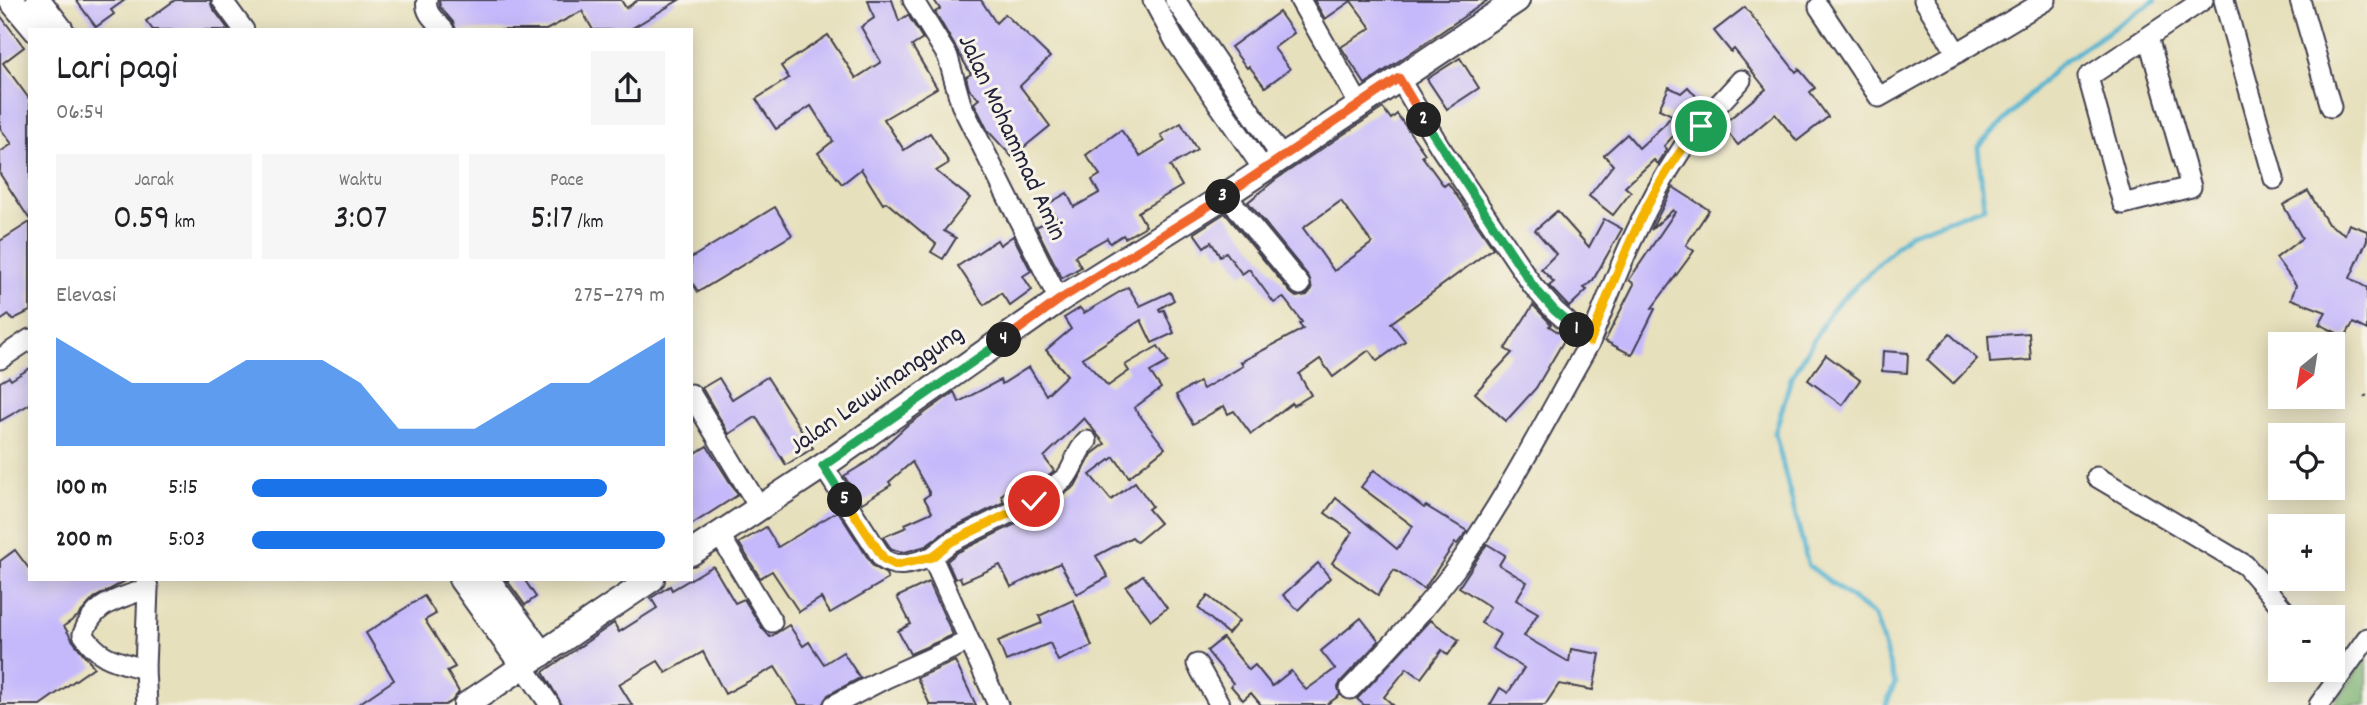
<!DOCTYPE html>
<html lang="id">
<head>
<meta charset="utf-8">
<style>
	:root { --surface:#fff; --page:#f6f6f6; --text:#202124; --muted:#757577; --accent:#1a73e8 }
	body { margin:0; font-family:Dekko,sans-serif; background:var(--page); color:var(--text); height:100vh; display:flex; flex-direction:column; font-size:26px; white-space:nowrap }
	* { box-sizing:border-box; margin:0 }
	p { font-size:23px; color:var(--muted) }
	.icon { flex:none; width:38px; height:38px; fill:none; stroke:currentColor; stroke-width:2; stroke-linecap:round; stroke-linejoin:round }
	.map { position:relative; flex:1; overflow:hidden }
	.side { position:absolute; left:28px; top:28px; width:665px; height:553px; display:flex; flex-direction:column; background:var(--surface); border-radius:0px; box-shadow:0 4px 18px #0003 }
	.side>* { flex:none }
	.needle { width:46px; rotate:210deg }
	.controls { position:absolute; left:2268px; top:332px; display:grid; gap:14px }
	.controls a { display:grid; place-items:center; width:77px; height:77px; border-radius:0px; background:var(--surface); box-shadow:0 4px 18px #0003; font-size:35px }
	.pin { position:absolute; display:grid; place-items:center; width:60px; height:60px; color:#fff; margin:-30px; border:4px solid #fff; border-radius:50%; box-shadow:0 2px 7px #0007 }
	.km { position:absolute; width:35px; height:35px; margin:-18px; border-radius:50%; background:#222; color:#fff; font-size:19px; line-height:35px; text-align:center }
	.round { display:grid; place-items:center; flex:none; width:74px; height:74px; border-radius:0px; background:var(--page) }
	.summary { display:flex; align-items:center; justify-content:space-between; height:119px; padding:0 28px }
	h1 { font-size:38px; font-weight:600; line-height:52px }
	.figures { display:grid; grid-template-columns:repeat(3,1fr); gap:10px; height:119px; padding:7px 28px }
	.figures div { display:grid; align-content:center; border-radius:0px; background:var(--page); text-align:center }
	.figures b { font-size:35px; font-weight:600 }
	.figures small { font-size:19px; font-weight:400 }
	.figures p { font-size:19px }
	.chart { height:196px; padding:14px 28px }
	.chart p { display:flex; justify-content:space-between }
	.chart svg { width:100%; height:126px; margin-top:7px; fill:var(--accent); opacity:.7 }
	ul { padding:0 28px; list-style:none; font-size:23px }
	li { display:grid; grid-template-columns:112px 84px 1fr; align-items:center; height:52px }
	li i { height:18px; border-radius:9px; background:var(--accent) }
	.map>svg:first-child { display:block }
	.forest { fill:#7ab271; stroke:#4e6a56; stroke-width:2 }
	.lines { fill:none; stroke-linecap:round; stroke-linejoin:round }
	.stream { stroke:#52b3d0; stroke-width:5 }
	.building { fill:#c6b9fb; fill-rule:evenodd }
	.minor-casing { stroke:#403e4e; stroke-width:23 }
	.major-casing { stroke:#403e4e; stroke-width:28 }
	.path { stroke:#403e4e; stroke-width:3.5; stroke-dasharray:2 5; stroke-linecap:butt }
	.minor { stroke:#fff; stroke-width:19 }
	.major { stroke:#fff; stroke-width:24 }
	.split-1-casing { stroke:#fff; stroke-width:14 }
	.split-2-casing { stroke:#fff; stroke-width:14 }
	.split-3-casing { stroke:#fff; stroke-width:14 }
	.split-4-casing { stroke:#fff; stroke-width:14 }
	.split-5-casing { stroke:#fff; stroke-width:14 }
	.split-6-casing { stroke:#fff; stroke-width:14 }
	.split-1 { stroke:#f5b400; stroke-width:9 }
	.split-2 { stroke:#22a559; stroke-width:9 }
	.split-3 { stroke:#f0652b; stroke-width:9 }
	.split-4 { stroke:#f0652b; stroke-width:9 }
	.split-5 { stroke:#22a559; stroke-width:9 }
	.split-6 { stroke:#f5b400; stroke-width:9 }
	.labels { text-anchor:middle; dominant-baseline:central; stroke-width:6; stroke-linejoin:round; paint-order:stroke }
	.street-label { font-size:26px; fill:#22223b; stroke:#f7f3e8 }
</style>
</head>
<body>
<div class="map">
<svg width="2367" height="705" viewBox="0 0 2367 705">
	<rect width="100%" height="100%" fill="#f7f3e8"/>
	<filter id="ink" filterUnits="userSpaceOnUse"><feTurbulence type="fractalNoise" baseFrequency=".0143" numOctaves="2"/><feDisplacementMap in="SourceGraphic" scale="14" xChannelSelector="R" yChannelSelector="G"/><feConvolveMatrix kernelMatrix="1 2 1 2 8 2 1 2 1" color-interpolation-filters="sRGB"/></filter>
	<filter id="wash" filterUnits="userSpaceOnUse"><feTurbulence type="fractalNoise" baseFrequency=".00686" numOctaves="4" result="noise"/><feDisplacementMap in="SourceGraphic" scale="28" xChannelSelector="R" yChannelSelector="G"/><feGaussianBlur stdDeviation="1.57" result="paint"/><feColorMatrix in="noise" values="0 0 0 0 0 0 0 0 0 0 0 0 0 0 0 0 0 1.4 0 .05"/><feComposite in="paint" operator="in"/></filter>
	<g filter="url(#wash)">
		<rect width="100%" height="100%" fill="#e7e0bc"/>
		<path class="forest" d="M 2367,657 L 2367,705 L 2333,705 Z"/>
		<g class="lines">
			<path class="stream" d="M 1886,705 L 1895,683 L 1875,616 L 1808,565 L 1775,433 L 1791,378 L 1832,309 L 1909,234 L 1984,207 L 1978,147 L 2060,64 L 2155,0"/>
		</g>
		<g id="blocks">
			<g class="building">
				<path d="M 76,0 L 125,0 L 111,10 L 114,14 L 96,27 Z"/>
				<path d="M 175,0 L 210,0 L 212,7 L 229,30 L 153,30 L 146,21 Z"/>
				<path d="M 439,0 L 621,0 L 626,8 L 638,0 L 679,0 L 629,30 L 593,30 L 582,11 L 546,30 L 456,30 L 453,22 L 440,7 Z"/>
				<path d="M 868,0 L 892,0 L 899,21 L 908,15 L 923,39 L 912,46 L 937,88 L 884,119 L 904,150 L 930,133 L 949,163 L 936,171 L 970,198 L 944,231 L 956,238 L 943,259 L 931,252 L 936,244 L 886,202 L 883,204 L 861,169 L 842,184 L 818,153 L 833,141 L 811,106 L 776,129 L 756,99 L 789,78 L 781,66 L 828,35 L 856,78 L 881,62 L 861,27 L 874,18 Z"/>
				<path d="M 934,0 L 981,0 L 996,23 L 1005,14 L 1050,57 L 1020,86 L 1050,126 L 1012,157 L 988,131 L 974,103 L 979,99 L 969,89 L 966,77 L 971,74 L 935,12 L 940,9 Z"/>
				<path d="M 1314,0 L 1488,0 L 1365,84 L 1341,47 L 1371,28 L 1351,1 L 1325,19 Z"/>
				<path d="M 1745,7 L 1796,72 L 1799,69 L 1815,88 L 1810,92 L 1828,117 L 1797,141 L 1775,114 L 1738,145 L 1722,125 L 1766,89 L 1734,49 L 1731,52 L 1714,31 Z"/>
				<path d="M 1279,12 L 1294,33 L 1274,48 L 1290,69 L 1265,87 L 1249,66 L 1247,68 L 1231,47 Z"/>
				<path d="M 0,15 L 24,47 L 3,63 L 30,100 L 30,220 L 0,174 L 0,152 L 12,144 L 0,128 Z"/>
				<path d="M 1460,58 L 1479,88 L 1447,109 L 1427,79 Z"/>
				<path d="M 1669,87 L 1681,93 L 1688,87 L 1703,104 L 1664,146 L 1667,149 L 1658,164 L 1654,160 L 1625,187 L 1631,192 L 1613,215 L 1589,196 L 1613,165 L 1604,155 L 1627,134 L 1639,148 L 1664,125 L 1672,115 L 1659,109 Z"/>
				<path d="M 1383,108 L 1391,119 L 1397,114 L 1425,154 L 1422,156 L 1444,186 L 1448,183 L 1493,248 L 1391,323 L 1405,341 L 1377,361 L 1369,350 L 1333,377 L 1320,359 L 1299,374 L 1311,395 L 1293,406 L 1292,403 L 1251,434 L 1234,411 L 1228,414 L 1224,406 L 1193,424 L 1176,395 L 1199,382 L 1203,389 L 1243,366 L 1241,362 L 1303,329 L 1299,324 L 1302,322 L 1283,297 L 1274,303 L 1249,269 L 1242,274 L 1226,252 L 1220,256 L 1211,242 L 1204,247 L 1194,233 L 1225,213 L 1291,293 L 1296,297 L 1307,295 L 1312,289 L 1309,277 L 1248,202 L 1275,180 ZM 1341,201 L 1372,243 L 1334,271 L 1303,228 Z"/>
				<path d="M 1181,123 L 1197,150 L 1170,166 L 1182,186 L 1138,212 L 1146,226 L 1125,238 L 1123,235 L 1110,243 L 1107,238 L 1075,256 L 1081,267 L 1062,278 L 1036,227 L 1056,217 L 1048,204 L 1067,193 L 1074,207 L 1099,193 L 1092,180 L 1100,175 L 1086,155 L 1121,130 L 1140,156 L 1165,141 L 1161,135 Z"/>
				<path d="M 1673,187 L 1709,210 L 1686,245 L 1694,251 L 1652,308 L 1655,309 L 1632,355 L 1605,341 L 1634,284 L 1629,280 L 1675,212 L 1673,210 L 1651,230 Z"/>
				<path d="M 2308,191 L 2328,224 L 2345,234 L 2349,224 L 2367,231 L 2367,240 L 2350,278 L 2367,288 L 2367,330 L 2353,323 L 2345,337 L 2319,324 L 2326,312 L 2291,299 L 2296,285 L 2276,258 L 2302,238 L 2283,205 Z"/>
				<path d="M 775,207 L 792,235 L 698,292 L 691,280 L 691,258 Z"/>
				<path d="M 1557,211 L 1589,247 L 1604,219 L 1622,229 L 1593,280 L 1584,288 L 1587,290 L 1569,307 L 1549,286 L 1554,282 L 1541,269 L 1556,254 L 1535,230 Z"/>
				<path d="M 30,222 L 30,311 L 12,320 L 9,315 L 0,321 L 0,241 Z"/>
				<path d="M 1013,236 L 1031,271 L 1023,276 L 1032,290 L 1010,306 L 1001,293 L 984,305 L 958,266 L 997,240 L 1000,245 Z"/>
				<path d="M 1128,287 L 1140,306 L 1170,292 L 1174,300 L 1159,309 L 1160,311 L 1164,310 L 1174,333 L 1152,343 L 1141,320 L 1082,358 L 1108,386 L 1129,371 L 1125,365 L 1158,346 L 1168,362 L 1150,372 L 1161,388 L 1134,408 L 1165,448 L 1129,477 L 1114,457 L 1090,475 L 1111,500 L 1135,482 L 1152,506 L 1148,509 L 1160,523 L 1137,542 L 1132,537 L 1096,556 L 1108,577 L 1077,594 L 1060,563 L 1011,587 L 1000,565 L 962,582 L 960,577 L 955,579 L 947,561 L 958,552 L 1040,512 L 1075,486 L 1092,454 L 1105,444 L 1084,418 L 1044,457 L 1054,471 L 1030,488 L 1023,479 L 1001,495 L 1004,502 L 946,531 L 926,546 L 905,552 L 892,550 L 883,537 L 907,527 L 905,524 L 932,512 L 924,498 L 930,494 L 912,462 L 889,482 L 891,485 L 862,503 L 844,476 L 867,462 L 905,427 L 954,392 L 959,402 L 1000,380 L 1002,384 L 1029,367 L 1046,395 L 1067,375 L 1046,350 L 1071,329 L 1064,318 L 1080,308 L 1084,313 Z"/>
				<path d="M 1533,305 L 1551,324 L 1549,326 L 1566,337 L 1536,388 L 1506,421 L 1475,393 L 1512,353 L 1505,349 Z"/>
				<path d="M 2029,333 L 2031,360 L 1990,363 L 1988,336 Z"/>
				<path d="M 1950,334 L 1977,359 L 1953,384 L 1927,360 Z"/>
				<path d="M 1883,351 L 1908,353 L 1907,373 L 1882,371 Z"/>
				<path d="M 1826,355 L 1860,380 L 1842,405 L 1808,380 Z"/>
				<path d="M 30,368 L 30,404 L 0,421 L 0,382 L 9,377 L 11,380 Z"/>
				<path d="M 767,377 L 813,448 L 786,465 L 756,417 L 729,434 L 702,388 L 719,378 L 732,399 Z"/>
				<path d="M 707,446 L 738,495 L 691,525 L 691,456 Z"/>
				<path d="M 1374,470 L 1424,508 L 1426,506 L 1467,531 L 1457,544 L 1455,543 L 1424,589 L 1394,570 L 1378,595 L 1332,563 L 1352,532 L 1325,513 L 1336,498 L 1397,549 L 1413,526 L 1361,487 Z"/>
				<path d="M 838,511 L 873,566 L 886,574 L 888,579 L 830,613 L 821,598 L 799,612 L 772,571 L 760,578 L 739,543 L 766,527 L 778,547 Z"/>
				<path d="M 1487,544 L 1505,555 L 1499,565 L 1527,582 L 1516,600 L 1538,613 L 1524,636 L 1569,662 L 1571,649 L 1600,654 L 1593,690 L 1559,684 L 1545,705 L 1490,705 L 1500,688 L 1508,693 L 1524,668 L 1492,648 L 1500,634 L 1481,623 L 1490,607 L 1459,587 Z"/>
				<path d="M 15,550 L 30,570 L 30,579 L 129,579 L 94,598 L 78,616 L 64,626 L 73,641 L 94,667 L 40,705 L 0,705 L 0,561 Z"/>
				<path d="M 1318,563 L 1330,578 L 1298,610 L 1283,595 Z"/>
				<path d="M 713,566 L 735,603 L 744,599 L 762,628 L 770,637 L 789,625 L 803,646 L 809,642 L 824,664 L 843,652 L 860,678 L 828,695 L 822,705 L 799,705 L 775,667 L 725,694 L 703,652 L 666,673 L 658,661 L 619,684 L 632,705 L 562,705 L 543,672 L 614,623 L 619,632 L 657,608 L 651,598 L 670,586 L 672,590 Z"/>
				<path d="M 1143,575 L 1167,608 L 1151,620 L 1126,587 Z"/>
				<path d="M 506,579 L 524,579 L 536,597 L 525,605 Z"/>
				<path d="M 929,582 L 953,635 L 910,654 L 898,631 L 911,624 L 897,597 Z"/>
				<path d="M 424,596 L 436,614 L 425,620 L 455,667 L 447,671 L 459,692 L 452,701 L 445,705 L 357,705 L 394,680 L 366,633 Z"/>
				<path d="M 1208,596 L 1239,621 L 1228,634 L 1198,608 Z"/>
				<path d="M 1073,600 L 1092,646 L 1058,661 L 1050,643 L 1006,661 L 998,641 L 1042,623 L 1039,616 Z"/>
				<path d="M 1361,618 L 1379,641 L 1341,681 L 1338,687 L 1340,695 L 1326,705 L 1261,705 L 1251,693 L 1243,700 L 1231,686 L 1233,683 L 1207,651 L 1223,638 L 1249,670 L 1255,665 L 1272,686 L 1291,671 L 1306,690 L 1335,669 L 1321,651 Z"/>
				<path d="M 1430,620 L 1459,640 L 1448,655 L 1442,650 L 1421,678 L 1407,668 L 1384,697 L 1393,705 L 1364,705 L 1357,699 Z"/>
				<path d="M 955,661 L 976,705 L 930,705 L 917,678 Z"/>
			</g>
		</g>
	</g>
	<g filter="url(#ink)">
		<use href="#blocks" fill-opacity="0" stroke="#403e4e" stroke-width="2"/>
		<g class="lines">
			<defs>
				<g id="minor">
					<path d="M 222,0 L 244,30"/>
					<path d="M 427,0 C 424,13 436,21 444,30"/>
					<path d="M 913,0 L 948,57 L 961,104 L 1059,300"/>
					<path d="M 1153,0 L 1175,41 L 1264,170"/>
					<path d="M 1175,0 L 1282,158"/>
					<path d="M 1300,0 L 1359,104"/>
					<path d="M 1924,0 L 1957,53"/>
					<path d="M 2224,0 L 2274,179"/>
					<path d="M 2300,0 L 2331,107"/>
					<path d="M 1819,7 L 1879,97 L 1957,53 L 2046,0"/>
					<path d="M 2148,37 L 2191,187 L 2123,204 L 2088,77 L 2203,0"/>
					<path d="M 1226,195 L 1300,285"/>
					<path d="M 1590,342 C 1616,275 1642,209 1682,149 C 1698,124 1722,102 1741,80"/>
					<path d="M 0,359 L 30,339"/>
					<path d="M 691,394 L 759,507"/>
					<path d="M 823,466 L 883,559 C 898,570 916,562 932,557"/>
					<path d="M 2097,477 L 2245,565 L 2291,618"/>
					<path d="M 719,534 L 772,622"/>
					<path d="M 146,579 L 148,588 L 145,669 L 147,705"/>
					<path d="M 1197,664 L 1220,705"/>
					<path d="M 524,667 L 550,705"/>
					<path d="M 145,669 C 116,661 100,660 83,634 C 95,601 118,600 148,588"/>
					<path d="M 1350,689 C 1388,650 1424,611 1456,568 C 1507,497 1547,417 1590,342 L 1554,310 L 1533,286 L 1440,147 L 1399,78"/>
					<path d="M 834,705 L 886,678 L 969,641"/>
					<path d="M 998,705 L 932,557 L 951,542 L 1034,501 L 1065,478 C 1075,467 1075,452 1087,441"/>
					<path d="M 2319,705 L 2367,638"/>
				</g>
				<g id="major">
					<path d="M 11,0 L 36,30"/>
					<path d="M 38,0 L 61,30"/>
					<path d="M 691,553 L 823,466 L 1059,300 L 1226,195 L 1517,0"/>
					<path d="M 461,579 L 524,667"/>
					<path d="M 487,579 L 542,654"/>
					<path d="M 466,705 L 652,579"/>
				</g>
			</defs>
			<use href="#minor" class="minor-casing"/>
			<use href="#major" class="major-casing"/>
			<path class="path" d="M 2365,395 L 2367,400"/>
			<use href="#minor" class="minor"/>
			<use href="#major" class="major"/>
		</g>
	</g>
	<g class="lines" filter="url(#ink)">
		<defs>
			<path id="split-1" d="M 1577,330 L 1590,342 C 1619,267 1647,187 1701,126"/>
			<path id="split-2" d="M 1424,120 L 1533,286 L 1554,310 L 1577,330"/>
			<path id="split-3" d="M 1223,197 L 1399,78 L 1424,120"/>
			<path id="split-4" d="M 1004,340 L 1059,300 L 1223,197"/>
			<path id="split-5" d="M 845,500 L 823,466 L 1004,340"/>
			<path id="split-6" d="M 845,500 L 884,559 L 896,565 L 932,557 L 951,542 L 1034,501"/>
		</defs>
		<use href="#split-1" class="split-1-casing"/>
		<use href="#split-2" class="split-2-casing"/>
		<use href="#split-3" class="split-3-casing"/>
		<use href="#split-4" class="split-4-casing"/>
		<use href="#split-5" class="split-5-casing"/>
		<use href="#split-6" class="split-6-casing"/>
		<use href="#split-1" class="split-1"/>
		<use href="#split-2" class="split-2"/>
		<use href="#split-3" class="split-3"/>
		<use href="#split-4" class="split-4"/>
		<use href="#split-5" class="split-5"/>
		<use href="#split-6" class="split-6"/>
	</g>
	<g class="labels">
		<g class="street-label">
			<text transform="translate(1011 138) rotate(65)">Jalan Mohammad Amin</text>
			<text transform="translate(877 391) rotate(-35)">Jalan Leuwinanggung</text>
		</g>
	</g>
</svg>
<div class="controls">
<a><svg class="needle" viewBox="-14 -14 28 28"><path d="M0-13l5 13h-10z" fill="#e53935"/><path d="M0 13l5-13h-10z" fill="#757577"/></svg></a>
<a><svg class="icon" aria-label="locate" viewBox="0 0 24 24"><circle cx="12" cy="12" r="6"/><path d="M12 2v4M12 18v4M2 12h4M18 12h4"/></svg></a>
<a>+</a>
<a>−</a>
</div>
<div class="pin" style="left:1701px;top:126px;background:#1e9e55"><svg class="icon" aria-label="arrive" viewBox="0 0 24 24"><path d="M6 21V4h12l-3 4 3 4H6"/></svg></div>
<div class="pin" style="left:1034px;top:501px;background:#d93025"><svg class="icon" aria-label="check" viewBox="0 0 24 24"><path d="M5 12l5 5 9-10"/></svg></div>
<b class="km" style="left:1577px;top:330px">1</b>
<b class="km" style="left:1424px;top:120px">2</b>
<b class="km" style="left:1223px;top:197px">3</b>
<b class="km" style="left:1004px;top:340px">4</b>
<b class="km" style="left:845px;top:500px">5</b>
<section class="side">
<div class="summary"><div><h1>Lari pagi</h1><p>06:54</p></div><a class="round"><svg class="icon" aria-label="share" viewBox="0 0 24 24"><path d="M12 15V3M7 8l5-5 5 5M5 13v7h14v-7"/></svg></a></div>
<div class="figures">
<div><p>Jarak</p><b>0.59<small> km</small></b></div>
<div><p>Waktu</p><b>3:07</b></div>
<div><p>Pace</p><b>5:17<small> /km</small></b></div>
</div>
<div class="chart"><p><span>Elevasi</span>275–279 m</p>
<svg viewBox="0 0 160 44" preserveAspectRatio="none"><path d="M0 44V6L10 14L20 22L30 22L40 22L50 14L60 14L70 14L80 22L90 38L100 38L110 38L120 30L130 22L140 22L150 14L160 6V44z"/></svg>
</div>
<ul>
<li><b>100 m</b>5:15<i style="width:86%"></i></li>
<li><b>200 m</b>5:03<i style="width:100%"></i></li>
</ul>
</section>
</div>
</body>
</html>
